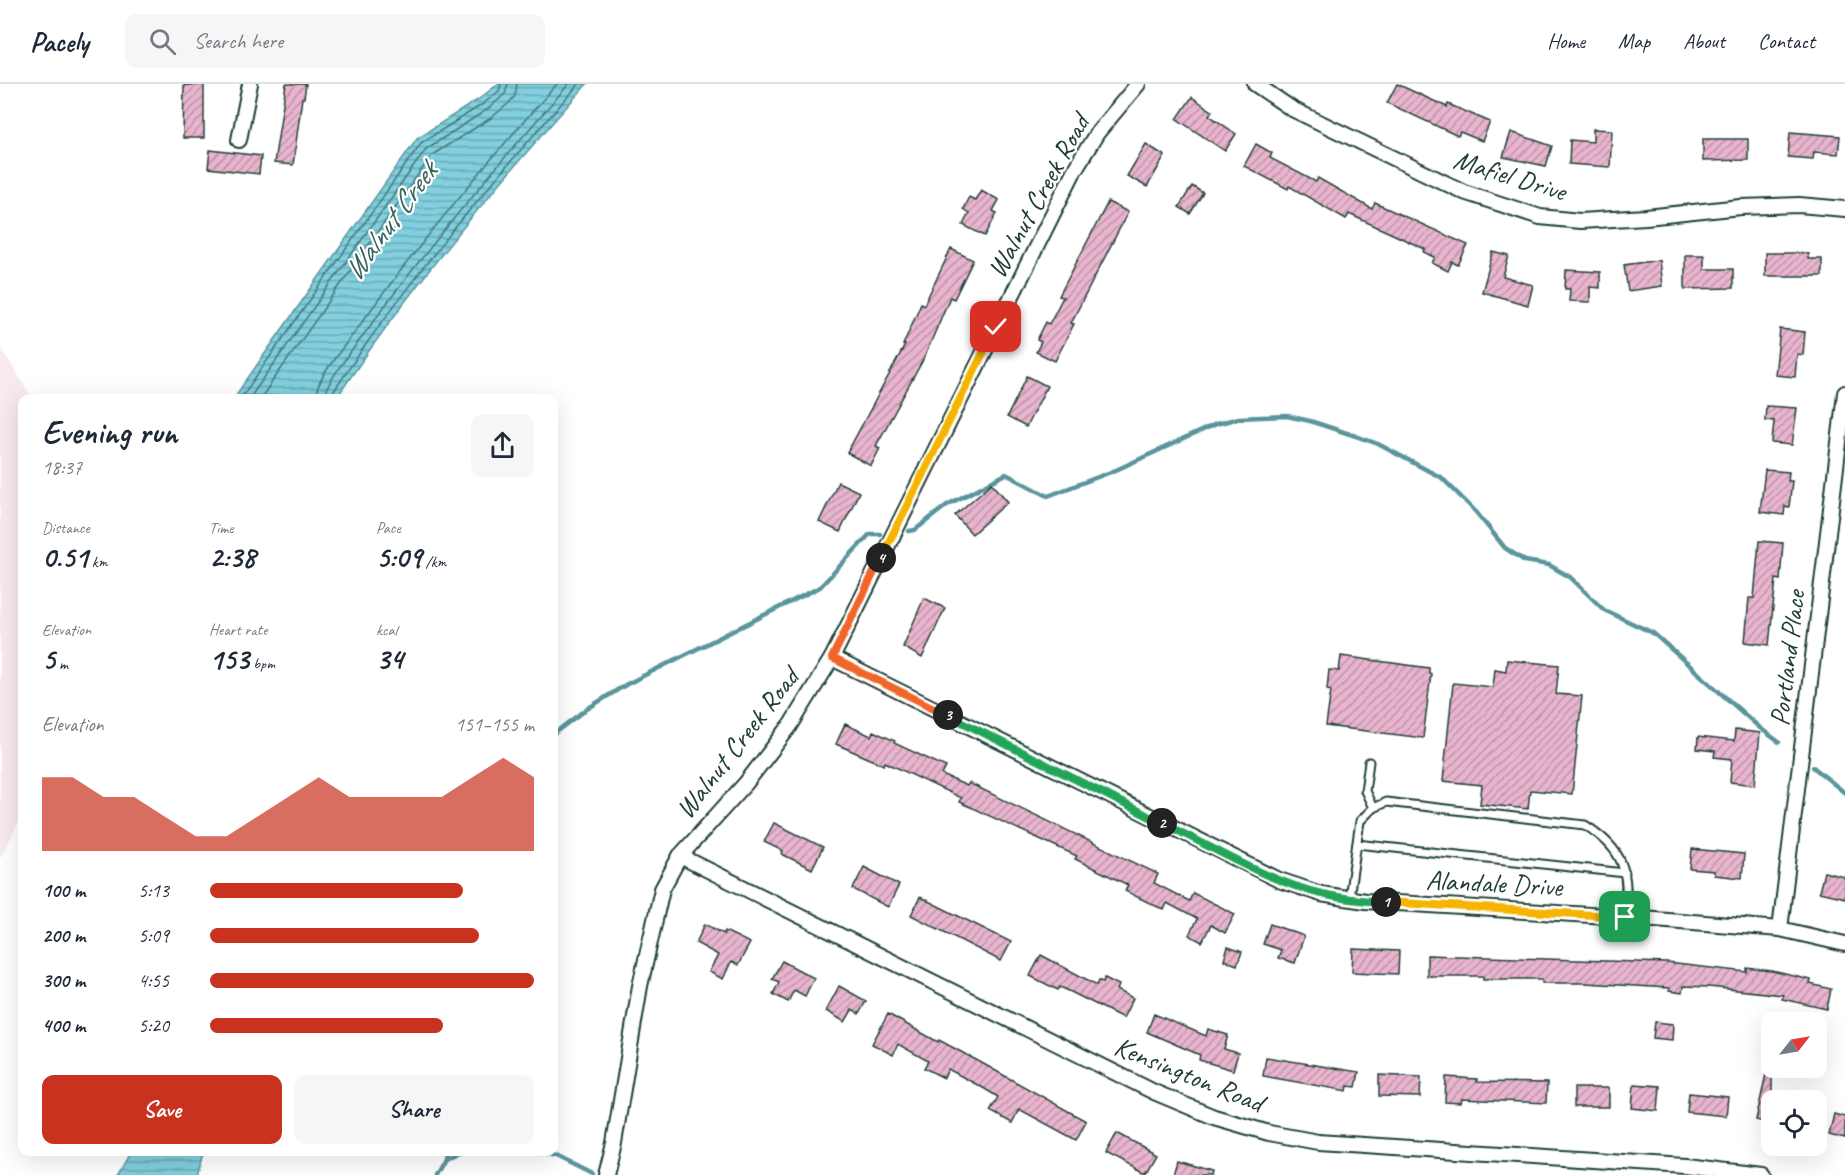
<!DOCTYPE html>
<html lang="en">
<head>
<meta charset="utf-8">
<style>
	:root { --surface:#fff; --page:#f6f6f7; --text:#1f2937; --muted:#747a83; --line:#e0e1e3; --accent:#c8321e }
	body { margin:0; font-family:Caveat,sans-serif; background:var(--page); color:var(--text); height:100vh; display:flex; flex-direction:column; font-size:22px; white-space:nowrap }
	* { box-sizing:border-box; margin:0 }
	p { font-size:20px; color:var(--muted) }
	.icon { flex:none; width:33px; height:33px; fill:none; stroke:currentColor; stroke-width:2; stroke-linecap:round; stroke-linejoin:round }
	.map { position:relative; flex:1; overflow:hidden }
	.sheet { position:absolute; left:18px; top:310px; width:540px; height:762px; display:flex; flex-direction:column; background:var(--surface); border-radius:12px; box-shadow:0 6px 24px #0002 }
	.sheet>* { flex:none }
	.needle { width:39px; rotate:59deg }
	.buttons { position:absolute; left:1761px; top:928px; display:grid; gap:12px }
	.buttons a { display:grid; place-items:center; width:66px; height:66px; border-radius:12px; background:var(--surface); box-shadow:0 6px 24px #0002; font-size:30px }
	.pin { position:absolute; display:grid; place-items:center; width:51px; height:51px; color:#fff; margin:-26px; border-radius:12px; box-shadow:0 3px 9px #0006 }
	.km { position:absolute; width:30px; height:30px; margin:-15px; border-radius:50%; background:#222; color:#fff; font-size:16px; line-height:30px; text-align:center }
	.round { display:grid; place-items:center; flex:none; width:63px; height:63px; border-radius:12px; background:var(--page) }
	.summary { display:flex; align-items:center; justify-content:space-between; height:102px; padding:0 24px }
	h1 { font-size:33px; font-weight:800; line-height:45px }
	.metrics { display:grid; grid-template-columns:repeat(3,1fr); gap:9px; height:102px; padding:6px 24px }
	.metrics div { display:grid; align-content:center }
	.metrics b { font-size:30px; font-weight:800 }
	.metrics small { font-size:16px; font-weight:400 }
	.metrics p { font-size:16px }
	.chart { height:168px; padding:12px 24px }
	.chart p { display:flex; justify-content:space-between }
	.chart svg { width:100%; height:108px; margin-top:6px; fill:var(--accent); opacity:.7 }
	.button { display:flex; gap:12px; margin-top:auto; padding:12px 24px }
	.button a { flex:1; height:69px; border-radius:12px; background:var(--accent); color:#fff; font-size:24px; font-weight:800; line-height:69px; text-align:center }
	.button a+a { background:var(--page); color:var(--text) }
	ul { padding:0 24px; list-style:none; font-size:20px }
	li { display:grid; grid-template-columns:96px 72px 1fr; align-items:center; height:45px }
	li i { height:15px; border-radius:8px; background:var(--accent) }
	header { display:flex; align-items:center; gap:36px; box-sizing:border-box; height:84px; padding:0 30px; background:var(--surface); border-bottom:2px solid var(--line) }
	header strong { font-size:28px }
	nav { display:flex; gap:33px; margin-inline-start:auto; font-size:21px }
	.search { width:420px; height:54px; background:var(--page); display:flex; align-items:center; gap:15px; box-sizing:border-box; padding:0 21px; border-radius:12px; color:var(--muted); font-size:22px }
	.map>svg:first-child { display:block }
	.built { fill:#f8e8f0 }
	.water { fill:url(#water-rules); stroke:#5a959b; stroke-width:1.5 }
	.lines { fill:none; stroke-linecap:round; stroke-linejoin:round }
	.shore { stroke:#467778; stroke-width:1.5 }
	.stream { stroke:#5a959b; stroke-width:4.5 }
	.building { fill:url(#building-hatch); stroke:#1f3d34; stroke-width:1.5 }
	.service-casing { stroke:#1f3d34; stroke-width:11 }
	.minor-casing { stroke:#1f3d34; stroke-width:18 }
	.service { stroke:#fff; stroke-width:7 }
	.minor { stroke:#fff; stroke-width:14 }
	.split-1-casing { stroke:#fff; stroke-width:12 }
	.split-2-casing { stroke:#fff; stroke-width:12 }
	.split-3-casing { stroke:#fff; stroke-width:12 }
	.split-4-casing { stroke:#fff; stroke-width:12 }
	.split-5-casing { stroke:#fff; stroke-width:12 }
	.split-1 { stroke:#f5b400; stroke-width:8 }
	.split-2 { stroke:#22a559; stroke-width:8 }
	.split-3 { stroke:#22a559; stroke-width:8 }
	.split-4 { stroke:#f0652b; stroke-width:8 }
	.split-5 { stroke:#f5b400; stroke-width:8 }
	.labels { text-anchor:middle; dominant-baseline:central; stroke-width:4.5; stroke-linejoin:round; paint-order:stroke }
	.street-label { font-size:28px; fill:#1f3d34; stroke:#fff }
	.water-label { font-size:30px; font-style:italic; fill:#38625f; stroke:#fff }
</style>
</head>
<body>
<header>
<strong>Pacely</strong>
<div class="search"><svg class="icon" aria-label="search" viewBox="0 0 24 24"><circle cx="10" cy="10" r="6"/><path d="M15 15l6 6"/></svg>Search here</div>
<nav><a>Home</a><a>Map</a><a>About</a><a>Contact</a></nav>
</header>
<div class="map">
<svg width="1845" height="1091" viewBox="0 0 1845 1091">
	<defs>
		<pattern id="water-rules" width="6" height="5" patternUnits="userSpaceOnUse" patternTransform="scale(1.5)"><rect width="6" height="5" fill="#81cfdf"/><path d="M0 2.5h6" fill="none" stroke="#69a9b6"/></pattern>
		<pattern id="building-hatch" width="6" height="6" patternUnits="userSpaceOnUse" patternTransform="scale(1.5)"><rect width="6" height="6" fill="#e9b4ce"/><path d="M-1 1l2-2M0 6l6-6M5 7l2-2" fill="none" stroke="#bc94a8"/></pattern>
	</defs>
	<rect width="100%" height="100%" fill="#fff"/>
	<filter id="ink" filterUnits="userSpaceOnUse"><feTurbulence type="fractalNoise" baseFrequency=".0167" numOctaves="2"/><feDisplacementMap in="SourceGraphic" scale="12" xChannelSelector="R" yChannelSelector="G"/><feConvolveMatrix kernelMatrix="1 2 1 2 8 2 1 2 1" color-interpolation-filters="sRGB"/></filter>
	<g filter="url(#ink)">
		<path class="built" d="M 0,262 L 33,315 L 22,315 L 22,732 L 0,774 Z"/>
		<g class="water">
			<path d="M 498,0 L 587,0 C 497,100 411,202 336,315 L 233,315 L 417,54 L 479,15 Z"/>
			<path d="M 131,1068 L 203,1068 L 197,1091 L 118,1091 Z"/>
		</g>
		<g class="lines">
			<g class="shore">
				<path d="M 240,315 L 421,59 L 483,20 L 499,7 L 501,0"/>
				<path d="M 249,315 L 426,65 L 488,25 L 505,10 L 508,0"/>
				<path d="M 260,315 L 432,71 L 491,34 L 508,20 L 515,12 L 517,0"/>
				<path d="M 315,315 C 316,295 342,265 354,249 C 417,162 485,80 557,0"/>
				<path d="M 324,315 C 325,299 349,271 359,257 C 424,167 495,83 569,0"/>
				<path d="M 331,315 L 332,310 C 405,199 491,98 579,0"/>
			</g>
			<g class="stream">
				<path d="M 909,447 L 915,446 L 947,421 L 1006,390 L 1048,412 L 1116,386 L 1216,340 L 1239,334 L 1287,332 L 1310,337 L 1356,352 L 1378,360 L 1442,394 L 1476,428 L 1505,464 L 1525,477 L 1549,481 L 1570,493 L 1604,526 L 1653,549 L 1760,644 L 1779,658"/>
				<path d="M 554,650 L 587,625 L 627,600 L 820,503 L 870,450 L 880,450"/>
				<path d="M 1813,683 L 1845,709"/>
				<path d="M 539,1068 L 556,1072 L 592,1090"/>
				<path d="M 444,1075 L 459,1068"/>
				<path d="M 435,1091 L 444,1075 L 445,1068"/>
			</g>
		</g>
		<g class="building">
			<path d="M 286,0 L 306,0 L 304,14 L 302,14 L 293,81 L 274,79 Z"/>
			<path d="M 1397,0 L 1447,23 L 1448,20 L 1490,38 L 1482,57 L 1460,48 L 1458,52 L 1387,19 Z"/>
			<path d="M 184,1 L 204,1 L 204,54 L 183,54 Z"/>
			<path d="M 1192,13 L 1212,27 L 1209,31 L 1236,50 L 1225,67 L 1177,35 Z"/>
			<path d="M 1593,45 L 1612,46 L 1610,83 L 1569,80 L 1570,56 L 1593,58 Z"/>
			<path d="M 1511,48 L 1552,62 L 1546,82 L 1503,73 Z"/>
			<path d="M 1790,48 L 1840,52 L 1838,70 L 1814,68 L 1813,75 L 1788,73 Z"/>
			<path d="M 1703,55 L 1748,55 L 1748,76 L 1703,77 Z"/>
			<path d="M 1146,60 L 1165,72 L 1147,103 L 1127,92 Z"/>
			<path d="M 1256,60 L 1272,69 L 1270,74 L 1316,98 L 1318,94 L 1372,125 L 1375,119 L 1468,161 L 1458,181 L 1452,178 L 1448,187 L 1432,179 L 1435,173 L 1424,168 L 1425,165 L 1349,130 L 1346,135 L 1289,102 L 1288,105 L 1244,82 Z"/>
			<path d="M 210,66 L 261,72 L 259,90 L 208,84 Z"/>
			<path d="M 1192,102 L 1203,109 L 1190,130 L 1179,123 Z"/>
			<path d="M 981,106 L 999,116 L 993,127 L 997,129 L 985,152 L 963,141 L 969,129 L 963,125 L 969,113 L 975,116 Z"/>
			<path d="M 1108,118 L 1128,128 L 1071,239 L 1074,240 L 1055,277 L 1036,268 L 1041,258 L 1037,256 L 1046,238 L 1049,240 L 1063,213 L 1059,212 Z"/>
			<path d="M 951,165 L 973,176 L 954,215 L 950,213 L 924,274 L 876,362 L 880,364 L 871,382 L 847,369 L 905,261 L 903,261 L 921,219 L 924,221 Z"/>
			<path d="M 1493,168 L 1509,172 L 1503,193 L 1533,201 L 1528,221 L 1482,208 Z"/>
			<path d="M 1765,169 L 1808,169 L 1808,175 L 1822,175 L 1822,192 L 1765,192 Z"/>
			<path d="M 1685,171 L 1704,171 L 1704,185 L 1733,185 L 1733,204 L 1685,205 Z"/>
			<path d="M 1659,176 L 1662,202 L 1628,207 L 1624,181 Z"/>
			<path d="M 1566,186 L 1600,188 L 1600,204 L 1590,203 L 1590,218 L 1569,217 L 1570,205 L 1565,205 Z"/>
			<path d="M 1780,245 L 1805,248 L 1803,271 L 1797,270 L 1795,293 L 1775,291 Z"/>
			<path d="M 1027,292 L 1047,302 L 1026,343 L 1007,333 Z"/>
			<path d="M 1766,322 L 1797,324 L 1792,361 L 1772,359 L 1774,337 L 1765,336 Z"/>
			<path d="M 1765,386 L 1789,388 L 1788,397 L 1792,397 L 1789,423 L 1785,422 L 1784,431 L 1760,428 Z"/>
			<path d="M 838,398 L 859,408 L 840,448 L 819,438 Z"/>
			<path d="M 992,399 L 1008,418 L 972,450 L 955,431 Z"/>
			<path d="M 1759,457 L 1783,459 L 1780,496 L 1776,495 L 1769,561 L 1745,558 L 1749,514 L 1754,514 Z"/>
			<path d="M 924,514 L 945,524 L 922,574 L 903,563 Z"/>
			<path d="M 1341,572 L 1429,584 L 1429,589 L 1431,590 L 1423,654 L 1326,642 L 1331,606 L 1327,605 L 1329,586 L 1339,587 Z"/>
			<path d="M 1507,576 L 1559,581 L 1556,610 L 1582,612 L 1572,710 L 1530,706 L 1528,725 L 1480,720 L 1482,701 L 1443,697 L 1453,599 L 1493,603 L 1495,585 L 1506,587 Z"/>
			<path d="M 845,640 L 871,652 L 873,647 L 895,657 L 894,659 L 946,683 L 942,691 L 967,702 L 969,699 L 1158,790 L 1154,799 L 1189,817 L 1193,809 L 1235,830 L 1225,849 L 1211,841 L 1202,858 L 1189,851 L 1197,835 L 1167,819 L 1164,826 L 1125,807 L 1128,801 L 1075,775 L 1077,772 L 959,718 L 961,714 L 885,678 L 884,681 L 836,660 Z"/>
			<path d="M 1735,646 L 1760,649 L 1755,701 L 1730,698 L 1732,675 L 1714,673 L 1715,667 L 1697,665 L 1698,653 L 1734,657 Z"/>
			<path d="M 774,739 L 823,763 L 812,785 L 782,770 L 783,767 L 764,758 Z"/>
			<path d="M 1692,765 L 1744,770 L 1742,794 L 1714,791 L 1714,787 L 1690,785 Z"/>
			<path d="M 864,783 L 899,801 L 888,823 L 853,805 Z"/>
			<path d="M 1824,788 L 1845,793 L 1845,814 L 1819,808 Z"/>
			<path d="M 920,813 L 1011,858 L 1001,877 L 911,831 Z"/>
			<path d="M 705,840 L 724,850 L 725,847 L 750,859 L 738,881 L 731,878 L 723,895 L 709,888 L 718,871 L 696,859 Z"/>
			<path d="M 1270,840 L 1304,852 L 1295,879 L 1278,874 L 1281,866 L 1263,860 Z"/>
			<path d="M 1228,863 L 1242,868 L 1237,881 L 1224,876 Z"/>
			<path d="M 1353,865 L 1399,867 L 1398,890 L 1352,888 Z"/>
			<path d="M 1041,871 L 1097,901 L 1099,896 L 1103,898 L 1105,894 L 1119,901 L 1117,906 L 1133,914 L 1123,934 L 1069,907 L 1060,903 L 1058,906 L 1030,892 Z"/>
			<path d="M 1427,871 L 1667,879 L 1747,888 L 1747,884 L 1772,887 L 1811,896 L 1810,900 L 1831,905 L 1827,925 L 1782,915 L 1783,911 L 1709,903 L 1683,902 L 1682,909 L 1669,907 L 1669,904 L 1585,899 L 1542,899 L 1542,895 L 1483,895 L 1483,892 L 1427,892 Z"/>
			<path d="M 782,877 L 814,894 L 805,912 L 794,906 L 788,918 L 773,910 L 779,898 L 772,895 Z"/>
			<path d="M 839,902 L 866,917 L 859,930 L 852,926 L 845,938 L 826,927 Z"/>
			<path d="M 888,930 L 938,958 L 939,956 L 978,977 L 1086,1037 L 1076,1056 L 1019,1025 L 1012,1039 L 990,1027 L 998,1013 L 985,1005 L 948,985 L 944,994 L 924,984 L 928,977 L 898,960 L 893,971 L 872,960 Z"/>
			<path d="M 1154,930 L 1206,952 L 1208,945 L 1228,951 L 1224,965 L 1238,969 L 1233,986 L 1199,976 L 1200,971 L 1147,948 Z"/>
			<path d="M 1655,938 L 1673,940 L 1672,956 L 1653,954 Z"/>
			<path d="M 1266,973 L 1359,988 L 1356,1003 L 1348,1002 L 1347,1007 L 1263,992 Z"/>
			<path d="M 1766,990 L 1772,991 L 1772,1040 L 1756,1036 Z"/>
			<path d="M 1379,991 L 1421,993 L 1420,1013 L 1379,1012 Z"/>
			<path d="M 1446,993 L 1477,995 L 1477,998 L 1547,999 L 1546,1019 L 1462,1015 L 1461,1019 L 1445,1018 Z"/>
			<path d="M 1634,1000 L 1660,1002 L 1658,1027 L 1632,1024 Z"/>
			<rect x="1574" y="1004" width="35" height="19"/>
			<path d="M 1689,1009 L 1728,1013 L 1726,1032 L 1687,1028 Z"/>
			<path d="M 1834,1030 L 1845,1033 L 1845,1055 L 1829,1051 Z"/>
			<path d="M 1117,1049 L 1156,1070 L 1145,1089 L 1106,1069 Z"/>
			<path d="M 1177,1077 L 1212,1087 L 1211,1091 L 1173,1091 Z"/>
		</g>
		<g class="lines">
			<defs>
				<g id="service">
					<path d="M 1369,678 L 1365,707 L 1373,724"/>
					<path d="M 1357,760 L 1625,789"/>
					<path d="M 1349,814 L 1360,737 L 1373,724 L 1386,718 L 1585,741 C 1625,766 1629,787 1625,833"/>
				</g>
				<g id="minor">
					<path d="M 1255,0 L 1292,25 L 1464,108 L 1540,133 L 1580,137 L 1646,133 L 1741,123 L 1799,121 L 1845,125"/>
					<path d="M 239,56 L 250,0"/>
					<path d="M 832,574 L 1279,796 L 1321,810 L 1365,817 L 1655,835 L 1780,845 L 1845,860"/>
					<path d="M 680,772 L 1154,1008 L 1214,1033 L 1269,1049 L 1318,1058 L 1685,1082 L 1761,1091"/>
					<path d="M 1780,845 L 1845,309"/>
					<path d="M 606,1091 L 614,1059 L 640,902 L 662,805 L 680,772 L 746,699 L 790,642 L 832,574 L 1075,85 L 1097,49 L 1138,0"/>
				</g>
			</defs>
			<use href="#service" class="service-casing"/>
			<use href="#minor" class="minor-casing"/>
			<use href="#service" class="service"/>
			<use href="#minor" class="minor"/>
		</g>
	</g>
	<g class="lines" filter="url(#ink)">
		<defs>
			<path id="split-1" d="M 1386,818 L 1625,833"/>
			<path id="split-2" d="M 1162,739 C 1213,763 1267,797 1322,810 C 1343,815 1365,817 1386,818"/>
			<path id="split-3" d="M 948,631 L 1162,739"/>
			<path id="split-4" d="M 881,474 L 832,574 L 948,631"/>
			<path id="split-5" d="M 881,474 L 996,243"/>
		</defs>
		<use href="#split-1" class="split-1-casing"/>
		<use href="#split-2" class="split-2-casing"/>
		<use href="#split-3" class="split-3-casing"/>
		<use href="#split-4" class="split-4-casing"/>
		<use href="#split-5" class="split-5-casing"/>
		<use href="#split-1" class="split-1"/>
		<use href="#split-2" class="split-2"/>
		<use href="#split-3" class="split-3"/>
		<use href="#split-4" class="split-4"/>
		<use href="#split-5" class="split-5"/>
	</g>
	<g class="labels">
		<g class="street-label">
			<text transform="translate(1510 91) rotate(17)">Mafiel Drive</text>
			<text transform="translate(1038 112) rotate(-61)">Walnut Creek Road</text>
			<text transform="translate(1787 574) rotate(-83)">Portland Place</text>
			<text transform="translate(737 659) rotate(-52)">Walnut Creek Road</text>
			<text transform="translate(1494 799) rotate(3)">Alandale Drive</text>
			<text transform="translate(1189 990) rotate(22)">Kensington Road</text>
		</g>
		<g class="water-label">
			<text transform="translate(390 137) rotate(-54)">Walnut Creek</text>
		</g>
	</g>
</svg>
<div class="buttons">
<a><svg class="needle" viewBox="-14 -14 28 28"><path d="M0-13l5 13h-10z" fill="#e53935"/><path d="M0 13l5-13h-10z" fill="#747a83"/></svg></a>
<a><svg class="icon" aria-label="locate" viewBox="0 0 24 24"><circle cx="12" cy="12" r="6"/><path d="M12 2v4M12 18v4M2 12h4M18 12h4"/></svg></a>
</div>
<div class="pin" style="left:1625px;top:833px;background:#1e9e55"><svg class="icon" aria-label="arrive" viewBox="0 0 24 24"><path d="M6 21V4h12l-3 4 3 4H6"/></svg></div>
<div class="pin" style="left:996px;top:243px;background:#d93025"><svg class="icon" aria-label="check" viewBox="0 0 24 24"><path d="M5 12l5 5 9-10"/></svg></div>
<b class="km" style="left:1386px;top:818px">1</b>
<b class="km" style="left:1162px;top:739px">2</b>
<b class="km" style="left:948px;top:631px">3</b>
<b class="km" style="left:881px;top:474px">4</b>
<section class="sheet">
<div class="summary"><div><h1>Evening run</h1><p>18:37</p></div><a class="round"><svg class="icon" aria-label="share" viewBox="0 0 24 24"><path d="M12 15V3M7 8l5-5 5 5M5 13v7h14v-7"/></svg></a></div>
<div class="metrics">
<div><p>Distance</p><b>0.51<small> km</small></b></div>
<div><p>Time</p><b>2:38</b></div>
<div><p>Pace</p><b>5:09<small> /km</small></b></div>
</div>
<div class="metrics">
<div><p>Elevation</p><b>5<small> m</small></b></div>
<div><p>Heart rate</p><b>153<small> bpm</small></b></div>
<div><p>kcal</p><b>34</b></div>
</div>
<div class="chart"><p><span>Elevation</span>151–155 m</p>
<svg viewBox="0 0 160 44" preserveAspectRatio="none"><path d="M0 44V14L10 14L20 22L30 22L40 30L50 38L60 38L70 30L80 22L90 14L100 22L110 22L120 22L130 22L140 14L150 6L160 14V44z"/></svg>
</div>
<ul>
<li><b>100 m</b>5:13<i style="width:78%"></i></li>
<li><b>200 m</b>5:09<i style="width:83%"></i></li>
<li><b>300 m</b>4:55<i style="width:100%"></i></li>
<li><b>400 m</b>5:20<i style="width:72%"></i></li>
</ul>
<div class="button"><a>Save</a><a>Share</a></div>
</section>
</div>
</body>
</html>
